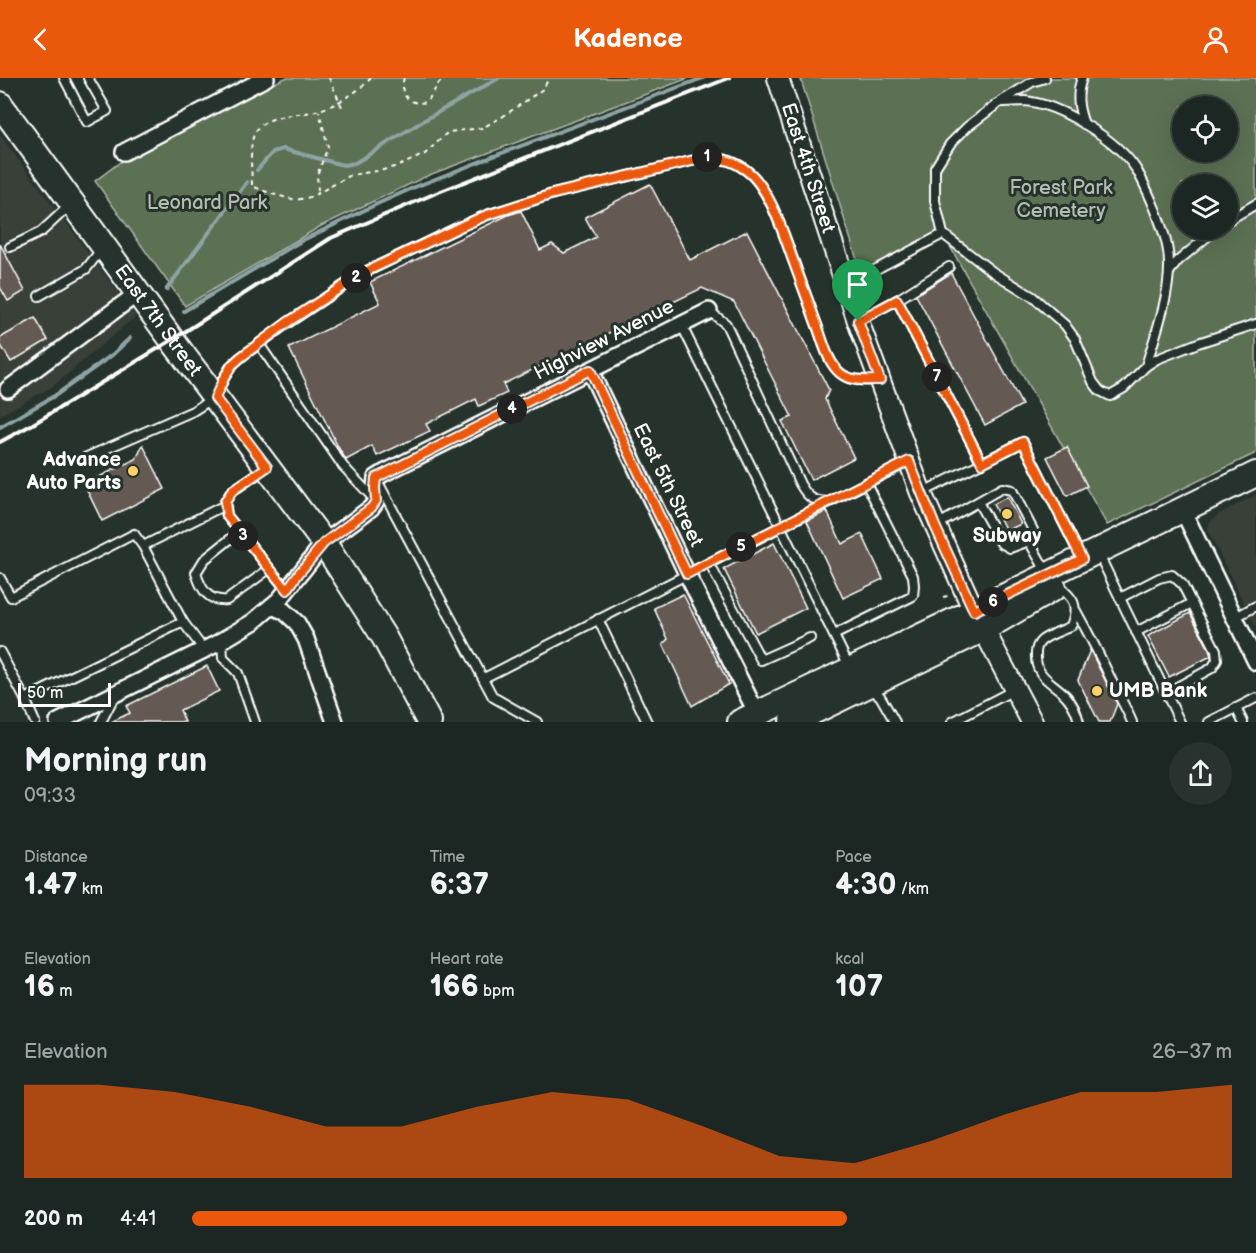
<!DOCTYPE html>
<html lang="en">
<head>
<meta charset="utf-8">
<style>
	:root { --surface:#1c2622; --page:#29322f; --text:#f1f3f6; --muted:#a0a5a5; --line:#3a4340; --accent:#ea580c }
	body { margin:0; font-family:"Balsamiq Sans",sans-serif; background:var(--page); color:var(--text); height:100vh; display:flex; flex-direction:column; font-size:22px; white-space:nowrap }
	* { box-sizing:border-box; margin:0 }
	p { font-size:20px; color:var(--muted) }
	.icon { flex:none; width:33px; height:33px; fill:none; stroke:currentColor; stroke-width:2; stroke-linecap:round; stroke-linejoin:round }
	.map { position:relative; height:644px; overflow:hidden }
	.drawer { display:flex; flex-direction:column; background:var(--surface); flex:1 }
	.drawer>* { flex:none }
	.tools { position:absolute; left:1172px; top:18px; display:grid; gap:12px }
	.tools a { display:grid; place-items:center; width:66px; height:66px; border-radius:50%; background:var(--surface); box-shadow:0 6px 24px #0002,0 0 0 2px var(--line); font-size:30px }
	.scale { position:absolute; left:18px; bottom:15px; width:93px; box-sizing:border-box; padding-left:6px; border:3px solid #fff; border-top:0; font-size:16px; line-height:21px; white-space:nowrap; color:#fff; -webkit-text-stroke:4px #26332d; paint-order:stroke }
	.pin { position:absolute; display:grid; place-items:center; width:51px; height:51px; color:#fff; margin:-62px -26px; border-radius:50% 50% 50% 0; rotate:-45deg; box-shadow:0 0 6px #0007 }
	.pin .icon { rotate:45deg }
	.km { position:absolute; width:30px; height:30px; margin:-15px; border-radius:50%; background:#222; color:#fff; font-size:16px; line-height:30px; text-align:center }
	.round { display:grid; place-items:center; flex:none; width:63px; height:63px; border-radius:32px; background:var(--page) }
	.overview { display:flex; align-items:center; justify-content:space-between; height:102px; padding:0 24px }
	h1 { font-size:33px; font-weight:700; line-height:45px }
	.figures { display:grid; grid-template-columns:repeat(3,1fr); gap:9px; height:102px; padding:6px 24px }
	.figures div { display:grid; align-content:center }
	.figures b { font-size:30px; font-weight:700 }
	.figures small { font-size:16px; font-weight:400 }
	.figures p { font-size:16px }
	.chart { height:168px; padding:12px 24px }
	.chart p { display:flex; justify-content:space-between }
	.chart svg { width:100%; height:108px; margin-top:6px; fill:var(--accent); opacity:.7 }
	ul { padding:0 24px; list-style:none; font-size:20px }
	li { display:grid; grid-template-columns:96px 72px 1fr; align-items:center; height:45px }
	li i { height:15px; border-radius:8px; background:var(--accent) }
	header { display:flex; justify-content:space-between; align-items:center; height:78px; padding:0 24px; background:var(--accent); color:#fff; font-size:27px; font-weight:700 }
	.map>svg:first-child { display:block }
	.built { fill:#393f38 }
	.green { fill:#5c6f52; stroke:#aeb7a8; stroke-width:1.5; fill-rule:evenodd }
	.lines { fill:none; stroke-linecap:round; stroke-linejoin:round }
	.stream { stroke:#8ea4a4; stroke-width:4 }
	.building { fill:#655a52; stroke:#fff; stroke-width:1.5 }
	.service-casing { stroke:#fff; stroke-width:12 }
	.minor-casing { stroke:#fff; stroke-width:20 }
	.tertiary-casing { stroke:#fff; stroke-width:24 }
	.primary-casing { stroke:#fff; stroke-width:28 }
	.path { stroke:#fff; stroke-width:2; stroke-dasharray:4.5 4.5; stroke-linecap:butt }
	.service { stroke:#26332d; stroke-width:8 }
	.minor { stroke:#26332d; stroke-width:15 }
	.tertiary { stroke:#26332d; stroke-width:20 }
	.primary { stroke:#26332d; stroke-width:24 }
	.rail { stroke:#fff; stroke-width:4 }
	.route-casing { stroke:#fff; stroke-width:12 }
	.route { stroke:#ea580c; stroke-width:8 }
	.poi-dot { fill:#ffd166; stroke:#26332d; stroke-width:2 }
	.labels { text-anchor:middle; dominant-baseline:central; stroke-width:6; stroke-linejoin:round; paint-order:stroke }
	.street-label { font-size:20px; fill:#fff; stroke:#26332d }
	.park-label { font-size:20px; fill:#b6beb1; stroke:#26332d }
	.poi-label { font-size:20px; font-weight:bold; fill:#fff; stroke:#26332d; text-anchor:end }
</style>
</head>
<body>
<header><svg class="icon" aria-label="back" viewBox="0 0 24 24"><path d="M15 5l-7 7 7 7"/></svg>Kadence<svg class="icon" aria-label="person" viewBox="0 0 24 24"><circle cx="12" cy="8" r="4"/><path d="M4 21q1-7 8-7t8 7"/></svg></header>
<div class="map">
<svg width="1256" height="644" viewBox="0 0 1256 644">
	<rect width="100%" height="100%" fill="#26332d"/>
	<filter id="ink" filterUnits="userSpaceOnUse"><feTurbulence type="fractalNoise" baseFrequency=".0167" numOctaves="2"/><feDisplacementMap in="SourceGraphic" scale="12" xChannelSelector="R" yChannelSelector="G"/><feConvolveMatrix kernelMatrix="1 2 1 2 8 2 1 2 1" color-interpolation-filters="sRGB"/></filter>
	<g filter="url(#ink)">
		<g class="built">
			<path d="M 0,57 L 136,238 L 52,309 L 0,337 Z"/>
			<path d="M 1256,417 L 1256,549 L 1210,457 L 1208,450 L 1210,444 L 1219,436 Z"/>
		</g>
		<g class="green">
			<path d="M 285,0 L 689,0 L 429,97 L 321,148 L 185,228 L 95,103 L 127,79 Z"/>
			<path d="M 808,0 L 1256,0 L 1256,375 L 1107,447 L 943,156 L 862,198 L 801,2 ZM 1182,28 L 1227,28 L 1227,74 L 1182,74 ZM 1182,106 L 1227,106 L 1227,152 L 1182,152 Z"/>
		</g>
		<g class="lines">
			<g class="stream">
				<path d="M 257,92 L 273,74 L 283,71 L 339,86 L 344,87 L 355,85 L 428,40 L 499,0"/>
				<path d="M 166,212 L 247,104"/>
				<path d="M 184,233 L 301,163 L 377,126 L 415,109 L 494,78 L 703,0"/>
				<path d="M 0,349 L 56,317 L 112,277 L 130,260"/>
			</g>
		</g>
		<g class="building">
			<path d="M 650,106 L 690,182 L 747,153 L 829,312 L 825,321 L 854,380 L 811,402 L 782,343 L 792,339 L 734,224 L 702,210 L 503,306 L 507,315 L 479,328 L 476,321 L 426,346 L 430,353 L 377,378 L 372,368 L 346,382 L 338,369 L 289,270 L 380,225 L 370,204 L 508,137 L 521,133 L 540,172 L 552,166 L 564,175 L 596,159 L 585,139 Z"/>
			<path d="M 0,166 L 25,213 L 8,223 L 0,209 Z"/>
			<path d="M 951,195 L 1022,327 L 985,347 L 916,217 Z"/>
			<path d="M 35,240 L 48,262 L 11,284 L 0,266 L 0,260 Z"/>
			<path d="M 143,367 L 165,411 L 102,443 L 84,406 L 136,381 Z"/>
			<path d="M 1067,369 L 1087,408 L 1067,418 L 1047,379 Z"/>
			<path d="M 1007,419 L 1021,446 L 1006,453 L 993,426 Z"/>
			<path d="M 827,433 L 842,466 L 862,456 L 883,501 L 843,520 L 807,443 Z"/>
			<path d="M 774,465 L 806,530 L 756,555 L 724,491 Z"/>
			<path d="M 683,516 L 729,606 L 692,628 L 663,566 L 668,561 L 654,530 Z"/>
			<path d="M 1190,535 L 1208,569 L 1211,578 L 1169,599 L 1148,558 Z"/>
			<path d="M 1090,572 L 1117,626 L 1110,644 L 1099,644 L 1078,602 Z"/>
			<path d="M 207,588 L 219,613 L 180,632 L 185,644 L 111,644 L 130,635 L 126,628 Z"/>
		</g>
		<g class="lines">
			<defs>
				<g id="service">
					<path d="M 64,0 L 87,44 L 107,33 L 88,0"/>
					<path d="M 1045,0 L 1032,4 L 1000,24 L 967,49 L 950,66 L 935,90 L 935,123 L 943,156 L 993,194 L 1033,219 L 1065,247 L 1075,261 L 1093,304 L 1100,313 L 1110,318 L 1124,310 L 1146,288 L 1157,281 L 1198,265 L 1256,246"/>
					<path d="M 1082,0 C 1076,16 1078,30 1084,46"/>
					<path d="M 1002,24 C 1009,24 1017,23 1025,23 C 1060,26 1117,62 1136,91 C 1144,104 1150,119 1156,133 C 1162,150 1169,167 1169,186 C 1170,217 1155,258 1146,288"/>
					<path d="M 1227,143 L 1256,126"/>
					<path d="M 10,169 L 41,154 L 69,128"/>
					<path d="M 1170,193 L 1178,183 L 1215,152"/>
					<path d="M 848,206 L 943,156"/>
					<path d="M 39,218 L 86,191 L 101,172"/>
					<path d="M 897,222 L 949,189"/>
					<path d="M 709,233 L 726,246 L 800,406 C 807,418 812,423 826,424"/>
					<path d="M 859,242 L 897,222 L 982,385"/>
					<path d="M 681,246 L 850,590"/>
					<path d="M 259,266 L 343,388 L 374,421"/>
					<path d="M 80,382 L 193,333 L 215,319 L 224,300 L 232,287 L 241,279 L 288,245 L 363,195 L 461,148 L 487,137 L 553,116 L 708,79 C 722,80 735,83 746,92 C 769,108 784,158 794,184 C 802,207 811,230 819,253 C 824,267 829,288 843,297 C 853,304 866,302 878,302"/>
					<path d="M 264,392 L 232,413 L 225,424 L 227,438 L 287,512"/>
					<path d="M 378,404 L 493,619 L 537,644"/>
					<path d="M 921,415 L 1023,364 L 1081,479"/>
					<path d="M 978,424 L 1001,465 L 1010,470 L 1029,463"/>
					<path d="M 937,447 L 1002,410 L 1012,412 L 1033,452 L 1029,463 L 1046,493"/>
					<path d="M 239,454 L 204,482 L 196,495 C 201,511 208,524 227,522 L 269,491"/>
					<path d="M 143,468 L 225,427"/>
					<path d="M 709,485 L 761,582 L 810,560"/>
					<path d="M 1103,485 L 1180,644"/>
					<path d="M 0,500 L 11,519 L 134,456 L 143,468 L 183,544 L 25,621 L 0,574"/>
					<path d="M 1057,507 C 1074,520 1079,527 1071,548 C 1062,553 1049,556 1041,563 C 1038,566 1036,571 1036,575 C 1034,600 1054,604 1067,619 C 1073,626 1077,635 1079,644"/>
					<path d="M 1120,520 L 1159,500 L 1172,497 L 1182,506 L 1216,572 L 1217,582 L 1212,590 L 1166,615"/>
					<path d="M 1076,533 C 1090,558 1103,584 1115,610 C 1121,621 1127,632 1132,644"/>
					<path d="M 1234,540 L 1256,528"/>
					<path d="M 598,541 L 647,644"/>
					<path d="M 183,544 L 204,572"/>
					<path d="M 1136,554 L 1192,525"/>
					<path d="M 834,557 L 913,518 L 914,508 L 913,498 L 866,405"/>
					<path d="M 222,563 L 223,580 L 238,595 L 255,644"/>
					<path d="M 484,600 L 908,384"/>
					<path d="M 871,611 L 880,618 L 895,644"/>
					<path d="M 25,621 L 35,644"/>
					<path d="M 1236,630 L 1243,644"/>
					<path d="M 101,644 L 114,619"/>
					<path d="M 952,644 L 1014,612"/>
					<path d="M 1209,644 L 1256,620"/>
				</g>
				<g id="minor">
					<path d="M 124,74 L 266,0"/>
					<path d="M 590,293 L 687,496 L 757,636"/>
					<path d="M 8,311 L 138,215"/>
					<path d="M 1188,443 L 1256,584"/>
					<path d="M 272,528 L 284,533 L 297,545 L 306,561 L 335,644"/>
					<path d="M 58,644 L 216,566 L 253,544 L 280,521 L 324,465 L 371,430 L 376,423 L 375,410 L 376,400 L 384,395 L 709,233"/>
				</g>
				<path id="tertiary" d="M 778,0 L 858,243 L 921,415 L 974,533 L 1032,644"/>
				<g id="primary">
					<path id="s1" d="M 0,26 L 172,262 L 324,465 L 384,559 L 429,644"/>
					<path d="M 740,644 L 974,533 L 1256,396"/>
					<path d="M 792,644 L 984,551 L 1054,510"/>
				</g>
			</defs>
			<use href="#service" class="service-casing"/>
			<use href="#minor" class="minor-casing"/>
			<use href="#tertiary" class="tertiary-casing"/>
			<use href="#primary" class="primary-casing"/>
			<g class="path">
				<path d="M 329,0 L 342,29"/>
				<path d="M 371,0 C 360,13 333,29 316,33 C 298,38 268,35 256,53 C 248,63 252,95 252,108 L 272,116 L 296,122 L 311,119 L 351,97 L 383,92 L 401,87 L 425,76 L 448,54 L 482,50 L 502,39 L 543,11 L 549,0"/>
				<path d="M 404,0 C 398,17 410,28 427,24 L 439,5 L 445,0"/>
				<path d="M 318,113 L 317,97 L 328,69 L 319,33"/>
				<path d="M 943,519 L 951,517"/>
			</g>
			<use href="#service" class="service"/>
			<use href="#minor" class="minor"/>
			<use href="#tertiary" class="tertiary"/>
			<use href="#primary" class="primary"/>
			<path class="rail" d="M 0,364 L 33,346 L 172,262 L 331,160 L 436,115 L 729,0"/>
		</g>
	</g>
	<g class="lines" filter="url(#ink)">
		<defs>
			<path id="route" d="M 708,79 C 721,80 735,83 746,92 C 770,109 784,158 794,185 C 802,207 810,228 818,250 C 823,264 828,285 840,295 C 851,304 866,302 880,302 L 858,243 L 897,222 L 982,385 L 1023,364 L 1082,481 L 974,533 L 935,448 L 909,383 L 687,496 L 590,292 L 376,400 L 375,410 L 376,423 L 371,430 L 324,465 L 299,495 L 287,512 L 227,438 L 225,424 L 232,413 L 267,389 L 215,320 L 224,300 L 232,287 L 241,279 L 288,244 L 363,195 L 462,148 L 487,137 L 553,116 Z"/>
		</defs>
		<use href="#route" class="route-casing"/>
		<use href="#route" class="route"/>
	</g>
	<g class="poi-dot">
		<circle cx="133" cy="393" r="6"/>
		<circle cx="1007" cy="436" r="6"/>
		<circle cx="1097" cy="613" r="6"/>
	</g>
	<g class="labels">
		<g class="street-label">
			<text transform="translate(808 90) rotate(72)">East 4th Street</text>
			<text stroke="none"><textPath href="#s1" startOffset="268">East 7th Street</textPath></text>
			<text transform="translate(604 262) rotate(-27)">Highview Avenue</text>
			<text transform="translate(668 407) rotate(64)">East 5th Street</text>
		</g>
		<g class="park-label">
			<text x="1061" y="110">Forest Park<tspan x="1061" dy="23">Cemetery</tspan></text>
			<text x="207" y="125">Leonard Park</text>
		</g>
		<g class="poi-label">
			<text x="121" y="382">Advance<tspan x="121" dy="23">Auto Parts</tspan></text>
			<text x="1007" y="458" text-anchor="middle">Subway</text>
			<text x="1109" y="613" text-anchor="start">UMB Bank</text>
		</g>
	</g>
</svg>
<div class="tools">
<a><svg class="icon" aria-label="locate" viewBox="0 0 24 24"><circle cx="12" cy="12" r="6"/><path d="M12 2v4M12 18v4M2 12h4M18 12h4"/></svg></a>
<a><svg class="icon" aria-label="layers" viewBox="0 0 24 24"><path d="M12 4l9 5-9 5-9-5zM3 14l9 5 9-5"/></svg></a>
</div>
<div class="scale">50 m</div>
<div class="pin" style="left:858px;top:243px;background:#1e9e55"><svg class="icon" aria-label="arrive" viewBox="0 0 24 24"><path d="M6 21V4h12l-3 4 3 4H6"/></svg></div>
<b class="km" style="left:707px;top:79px">1</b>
<b class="km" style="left:356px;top:200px">2</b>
<b class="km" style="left:243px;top:458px">3</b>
<b class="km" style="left:512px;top:331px">4</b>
<b class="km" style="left:741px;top:469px">5</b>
<b class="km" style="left:993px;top:524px">6</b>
<b class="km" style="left:937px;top:299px">7</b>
</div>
<section class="drawer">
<div class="overview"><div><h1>Morning run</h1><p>09:33</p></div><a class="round"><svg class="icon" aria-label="share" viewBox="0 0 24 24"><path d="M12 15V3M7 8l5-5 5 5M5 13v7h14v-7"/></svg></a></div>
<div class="figures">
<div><p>Distance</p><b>1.47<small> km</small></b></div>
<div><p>Time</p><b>6:37</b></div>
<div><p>Pace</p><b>4:30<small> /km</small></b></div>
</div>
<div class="figures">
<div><p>Elevation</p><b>16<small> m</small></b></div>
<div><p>Heart rate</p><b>166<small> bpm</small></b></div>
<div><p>kcal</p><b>107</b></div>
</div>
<div class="chart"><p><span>Elevation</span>26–37 m</p>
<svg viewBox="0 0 160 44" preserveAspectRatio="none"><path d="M0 44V6L10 6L20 9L30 15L40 23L50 23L60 15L70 9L80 12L90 23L100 35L110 38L120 29L130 18L140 9L150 9L160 6V44z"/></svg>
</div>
<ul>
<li><b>200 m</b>4:41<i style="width:63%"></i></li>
</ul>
</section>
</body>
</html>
